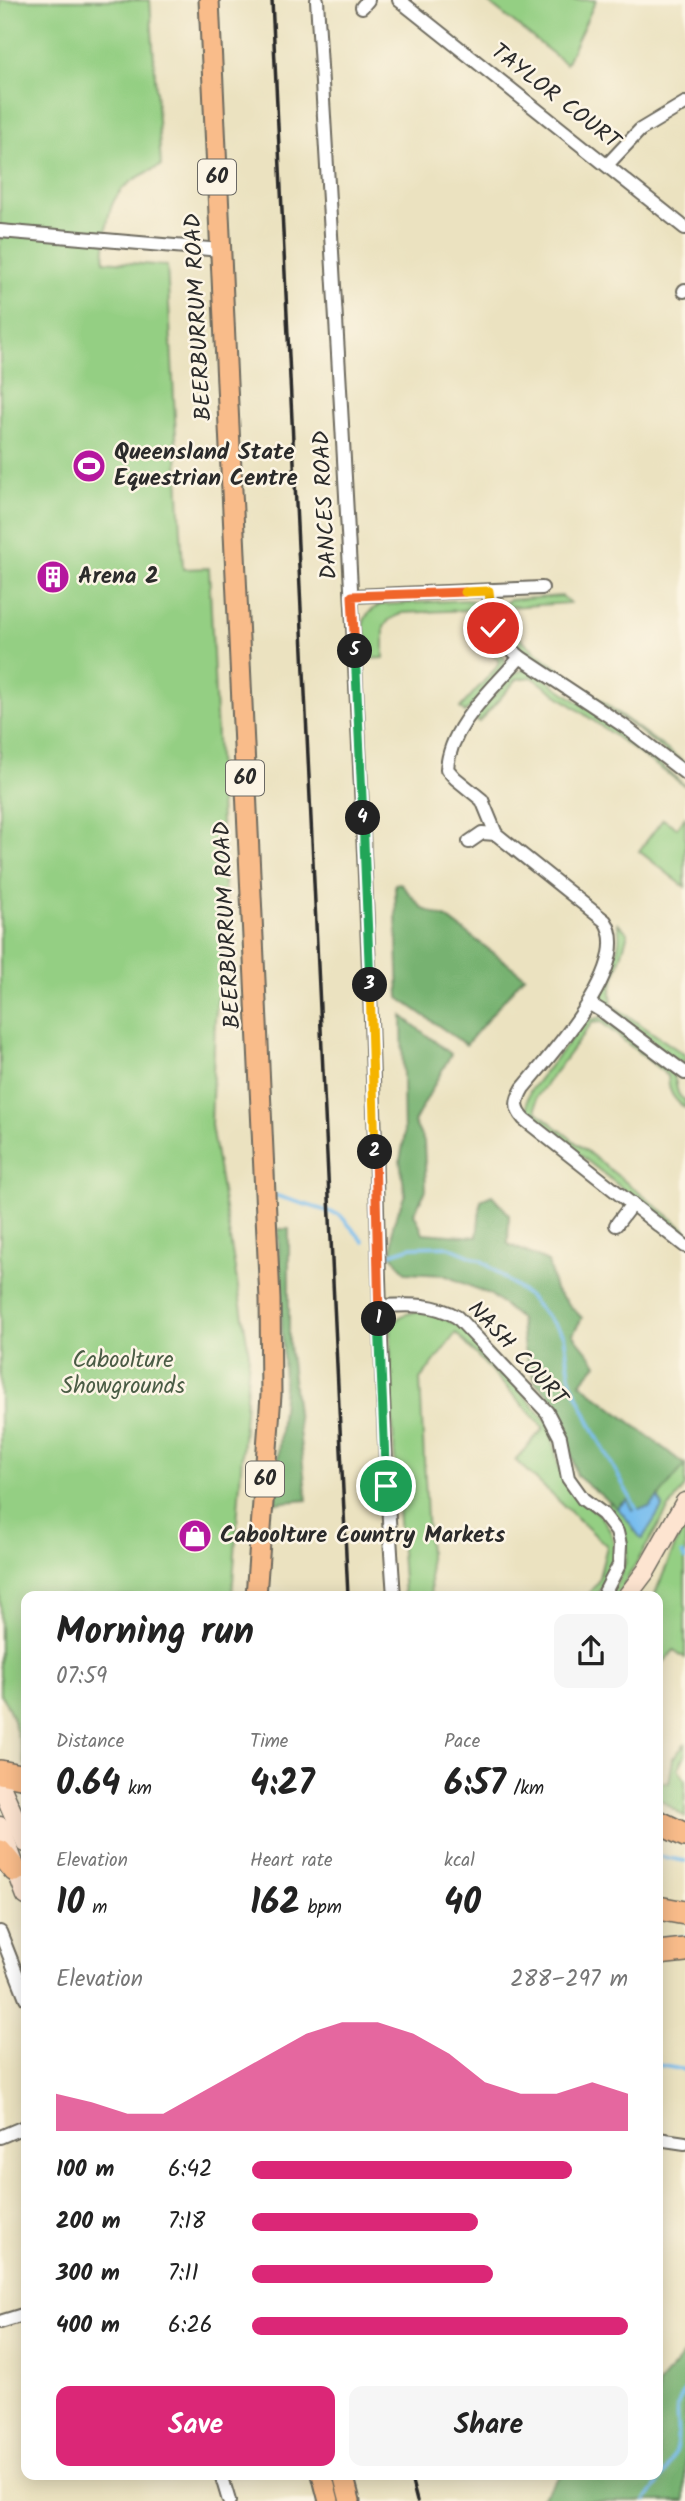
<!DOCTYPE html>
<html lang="en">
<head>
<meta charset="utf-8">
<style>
	:root { --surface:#fff; --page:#f6f6f6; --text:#222; --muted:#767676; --accent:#db2777 }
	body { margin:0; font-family:Kalam,sans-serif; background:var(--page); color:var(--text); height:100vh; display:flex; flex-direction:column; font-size:26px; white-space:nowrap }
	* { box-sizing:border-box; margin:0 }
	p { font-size:23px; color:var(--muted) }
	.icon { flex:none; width:38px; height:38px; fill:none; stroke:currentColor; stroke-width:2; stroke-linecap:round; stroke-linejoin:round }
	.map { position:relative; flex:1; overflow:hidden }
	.side { position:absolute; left:21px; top:1591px; width:642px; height:889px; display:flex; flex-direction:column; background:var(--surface); border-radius:14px; box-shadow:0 4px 18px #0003 }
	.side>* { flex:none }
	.pin { position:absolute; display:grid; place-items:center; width:60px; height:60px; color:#fff; margin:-30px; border:4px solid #fff; border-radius:50%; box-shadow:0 2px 7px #0007 }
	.km { position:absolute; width:35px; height:35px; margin:-18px; border-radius:50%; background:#222; color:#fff; font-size:19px; line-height:35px; text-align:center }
	.round { display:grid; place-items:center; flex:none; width:74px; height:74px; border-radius:14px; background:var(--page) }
	.summary { display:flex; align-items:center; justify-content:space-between; height:119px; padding:0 35px }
	h1 { font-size:38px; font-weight:700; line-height:52px }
	.stats { display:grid; grid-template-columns:repeat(3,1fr); gap:10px; height:119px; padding:7px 35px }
	.stats div { display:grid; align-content:center }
	.stats b { font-size:35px; font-weight:700 }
	.stats small { font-size:19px; font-weight:400 }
	.stats p { font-size:19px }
	.chart { height:196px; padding:14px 35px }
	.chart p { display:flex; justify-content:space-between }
	.chart svg { width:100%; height:126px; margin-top:7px; fill:var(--accent); opacity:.7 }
	.action { display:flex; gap:14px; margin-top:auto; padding:14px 35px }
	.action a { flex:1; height:80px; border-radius:14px; background:var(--accent); color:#fff; font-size:28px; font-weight:700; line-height:80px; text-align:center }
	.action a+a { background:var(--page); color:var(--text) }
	ul { padding:0 35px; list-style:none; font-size:23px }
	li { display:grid; grid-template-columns:112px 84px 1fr; align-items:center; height:52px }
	li i { height:18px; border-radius:9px; background:var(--accent) }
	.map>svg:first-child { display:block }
	.green { fill:#94cf83; stroke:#607d57; stroke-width:2 }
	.forest { fill:#77b271; stroke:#516e4e; stroke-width:2 }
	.water { fill:#78bdee; stroke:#52748c; stroke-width:2 }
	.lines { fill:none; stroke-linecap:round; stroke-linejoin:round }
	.stream { stroke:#78bdee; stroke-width:3.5 }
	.street-casing { stroke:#6e6b5f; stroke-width:16 }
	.secondary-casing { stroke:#6e6b5f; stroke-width:21 }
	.primary-casing { stroke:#6e6b5f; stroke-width:23 }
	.highway-casing { stroke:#6e6b5f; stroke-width:26 }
	.street { stroke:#fff; stroke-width:12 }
	.secondary { stroke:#fde4d0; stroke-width:18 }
	.primary { stroke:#f9bc8a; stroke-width:19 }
	.highway { stroke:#f9bc8a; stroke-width:23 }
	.rail { stroke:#2b2b2b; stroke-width:3.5 }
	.split-1-casing { stroke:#fff; stroke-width:14 }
	.split-2-casing { stroke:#fff; stroke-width:14 }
	.split-3-casing { stroke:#fff; stroke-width:14 }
	.split-4-casing { stroke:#fff; stroke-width:14 }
	.split-5-casing { stroke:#fff; stroke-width:14 }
	.split-6-casing { stroke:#fff; stroke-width:14 }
	.split-7-casing { stroke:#fff; stroke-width:14 }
	.split-1 { stroke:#22a559; stroke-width:9 }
	.split-2 { stroke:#f0652b; stroke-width:9 }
	.split-3 { stroke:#f5b400; stroke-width:9 }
	.split-4 { stroke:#22a559; stroke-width:9 }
	.split-5 { stroke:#22a559; stroke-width:9 }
	.split-6 { stroke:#f0652b; stroke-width:9 }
	.split-7 { stroke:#f5b400; stroke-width:9 }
	.labels { text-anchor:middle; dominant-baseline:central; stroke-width:5; stroke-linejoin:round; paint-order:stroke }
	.shield { fill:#fcf5e5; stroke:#6a6863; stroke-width:2 }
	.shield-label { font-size:21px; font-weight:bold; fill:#2b2b2b }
	.street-label { font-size:23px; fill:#2b2b2b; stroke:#fcf5e5 }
	.poi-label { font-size:23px; font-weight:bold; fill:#2b2b2b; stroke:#fcf5e5; text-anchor:start }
	.park-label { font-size:23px; fill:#4a5c45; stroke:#fcf5e5 }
</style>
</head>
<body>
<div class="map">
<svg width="685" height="2501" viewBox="0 0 685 2501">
	<rect width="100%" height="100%" fill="#fcf5e5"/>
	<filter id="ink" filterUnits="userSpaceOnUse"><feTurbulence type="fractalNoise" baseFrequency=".0143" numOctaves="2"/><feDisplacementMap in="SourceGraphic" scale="14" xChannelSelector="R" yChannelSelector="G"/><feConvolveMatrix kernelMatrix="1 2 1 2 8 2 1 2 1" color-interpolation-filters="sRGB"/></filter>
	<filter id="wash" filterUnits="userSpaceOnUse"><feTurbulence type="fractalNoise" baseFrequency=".00686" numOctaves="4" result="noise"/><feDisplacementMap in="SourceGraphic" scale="28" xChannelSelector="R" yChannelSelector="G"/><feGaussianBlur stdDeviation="1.57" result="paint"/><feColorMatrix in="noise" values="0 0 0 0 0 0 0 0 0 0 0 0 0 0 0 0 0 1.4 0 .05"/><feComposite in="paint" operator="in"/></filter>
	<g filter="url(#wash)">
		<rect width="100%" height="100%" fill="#ebe2c0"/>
		<g class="green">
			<path d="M 0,0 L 150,0 L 161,166 C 107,189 108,205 104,261 L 167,266 L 183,569 L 209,568 L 226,927 L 215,1020 L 211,1125 L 249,1353 L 232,1596 L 26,1596 L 26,1768 C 20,1748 13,1707 0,1695 Z"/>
			<path d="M 485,0 L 596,0 L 566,64 Z"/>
			<path d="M 562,596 L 570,603 L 510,607 L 505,619 L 508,627 L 536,652 L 685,763 L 685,768 L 638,730 L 526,652 C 512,642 496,630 499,611 L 508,600 Z"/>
			<path d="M 465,600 L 473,601 L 483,610 L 489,635 L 505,659 L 505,666 L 465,713 L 460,708 L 496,668 L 499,661 L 478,638 L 475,618 L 468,610 L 402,613 L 389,620 L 384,627 L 384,658 L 365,659 C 364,636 355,617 380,605 Z"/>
			<path d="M 525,669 L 531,669 L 630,738 L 685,786 L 532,677 L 517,679 L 479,722 L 474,718 L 513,674 Z"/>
			<path d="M 685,817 L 685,887 L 639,851 L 663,819 L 677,828 Z"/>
			<path d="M 617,922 L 628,933 L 611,990 L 612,1005 L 685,1055 L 685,1063 L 674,1059 L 603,1001 C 600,973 627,951 617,922 Z"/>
			<path d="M 601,1017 L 671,1071 C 679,1080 673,1095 685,1100 L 685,1108 C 672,1098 669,1092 668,1076 L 601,1022 L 592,1023 L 536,1098 L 536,1111 L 685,1229 L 685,1238 L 532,1117 C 526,1108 526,1101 530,1091 L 585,1021 Z"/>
			<path d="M 420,1312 L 436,1314 L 463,1328 L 548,1422 C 555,1439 557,1472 566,1484 C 575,1495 588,1504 598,1514 C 624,1540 615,1570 595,1596 L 587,1596 L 598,1581 L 607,1546 L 515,1460 L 544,1428 L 456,1333 L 420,1380 L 431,1596 L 404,1596 L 390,1384 L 391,1329 C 397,1315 406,1313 420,1312 Z"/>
			<path d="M 685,1464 L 685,1486 L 667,1511 L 617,1596 L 610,1596 C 631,1558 636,1540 607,1505 L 610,1502 L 628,1518 L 634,1531 L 663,1507 L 658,1498 Z"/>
			<path d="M 685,1522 L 685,1658 L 674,1650 L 658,1669 L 658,1596 L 654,1596 Z"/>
			<path d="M 685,1744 L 685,1755 L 678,1769 L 685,1780 L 685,1817 L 658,1798 L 658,1782 L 669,1783 L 673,1758 Z"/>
		</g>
		<g class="forest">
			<path d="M 400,883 L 423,909 L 447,918 L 524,976 L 466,1045 L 399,998 L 395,884 Z"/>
			<path d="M 402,1016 L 451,1054 L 414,1122 L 424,1142 L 426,1190 L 414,1213 L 423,1233 L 477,1237 L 481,1200 L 492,1195 L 509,1214 L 508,1244 L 548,1262 L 555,1290 L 582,1318 L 573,1334 L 597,1364 L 580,1383 L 685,1465 L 650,1507 L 633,1510 L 621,1503 L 617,1508 L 577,1476 L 558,1403 L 536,1383 L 524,1349 L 520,1319 L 491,1295 L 444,1275 L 406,1273 L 392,1255 L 393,1225 L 405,1194 L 400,1160 L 404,1140 Z"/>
			<path d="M 278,1229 L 289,1229 L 289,1344 L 307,1500 L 274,1503 L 284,1385 Z"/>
			<path d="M 685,2353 L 685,2501 L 534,2501 L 543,2496 L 560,2475 L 658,2474 L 658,2385 Z"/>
		</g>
		<path class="water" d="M 658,1498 L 663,1506 L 642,1539 C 632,1529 628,1517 617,1508 L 627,1500 L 633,1510 L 650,1507 Z"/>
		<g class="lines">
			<g class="stream">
				<path d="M 274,1195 L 340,1215 L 364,1242"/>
				<path d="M 390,1254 L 412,1247 L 446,1246 L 482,1261 L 528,1296 L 564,1335 L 571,1382 L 596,1435 L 638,1512"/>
				<path d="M 682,1554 L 685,1559"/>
				<path d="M 658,1856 L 685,1861"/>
				<path d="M 658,1939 L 685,1937"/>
				<path d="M 658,2065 L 685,2070"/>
				<path d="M 646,2501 C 658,2484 674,2464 677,2443 C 680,2418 670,2415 685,2390"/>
			</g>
		</g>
	</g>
	<g filter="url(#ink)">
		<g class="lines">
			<defs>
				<g id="street">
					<path d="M 317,0 C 336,315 355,631 368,946 C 378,1163 378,1380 394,1596"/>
					<path d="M 399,0 L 685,228"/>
					<path d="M 362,7 L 368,0"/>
					<path d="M 607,165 L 640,130 L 685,103"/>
					<path d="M 0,231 L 221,250"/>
					<path d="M 684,291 L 685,290"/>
					<path d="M 489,591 L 491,620 L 501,640 L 520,657 L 624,726 L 685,773"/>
					<path d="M 352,596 L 542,588"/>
					<path d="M 496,834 L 482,800 L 455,778 L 447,769 C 450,724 493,690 520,657"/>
					<path d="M 469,842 L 482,833 L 496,834 L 605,921 C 634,965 551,1054 523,1088 C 516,1100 514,1108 524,1119 L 685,1246"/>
					<path d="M 590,1004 L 605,1013 L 685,1073"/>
					<path d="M 616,1225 L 632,1204"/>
					<path d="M 379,1306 C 406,1305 432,1302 457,1317 L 547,1412 L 560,1437 L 568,1478 L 583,1499 L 603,1514 L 617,1532 L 620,1545 L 619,1565 L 603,1596"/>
					<path d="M 0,1932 L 26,1998"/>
					<path d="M 0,2137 L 26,2126"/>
					<path d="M 658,2139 L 685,2143"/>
					<path d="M 0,2322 L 26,2314"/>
					<path d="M 221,2474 L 229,2501"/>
				</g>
				<g id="secondary">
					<path d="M 627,1596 L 646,1571 L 685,1502"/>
					<path d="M 0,1784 L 26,1843"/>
					<path d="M 0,1826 C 10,1850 17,1873 26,1896"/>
				</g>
				<g id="primary">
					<path d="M 209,0 L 270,1300 L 271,1395 L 256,1596"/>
					<path d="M 322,2474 L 329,2501"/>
					<path d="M 343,2474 L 350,2501"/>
				</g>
				<g id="highway">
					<path d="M 0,1772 L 26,1777"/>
					<path d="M 658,1822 L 685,1835"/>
					<path d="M 0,1852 L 15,1870"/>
					<path d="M 658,1908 L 685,1913"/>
					<path d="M 658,1953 L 685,1950"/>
				</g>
			</defs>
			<use href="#street" class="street-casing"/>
			<use href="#secondary" class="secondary-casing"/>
			<use href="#primary" class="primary-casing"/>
			<use href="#highway" class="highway-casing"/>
			<use href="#street" class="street"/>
			<use href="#secondary" class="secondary"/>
			<use href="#primary" class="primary"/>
			<use href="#highway" class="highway"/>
			<g class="rail">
				<path d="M 272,0 L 348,1596"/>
				<path d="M 410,2474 L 417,2501"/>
			</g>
		</g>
	</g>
	<g class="lines" filter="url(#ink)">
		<defs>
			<path id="split-1" d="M 379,1319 L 386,1486"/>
			<path id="split-2" d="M 375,1152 L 379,1319"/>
			<path id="split-3" d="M 370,985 L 375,1152"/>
			<path id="split-4" d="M 363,818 L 370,985"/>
			<path id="split-5" d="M 355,651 L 363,818"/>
			<path id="split-6" d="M 355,651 L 352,596 L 465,592"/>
			<path id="split-7" d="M 465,592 L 489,591 L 493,628"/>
		</defs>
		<use href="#split-1" class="split-1-casing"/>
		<use href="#split-2" class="split-2-casing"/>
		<use href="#split-3" class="split-3-casing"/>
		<use href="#split-4" class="split-4-casing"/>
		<use href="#split-5" class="split-5-casing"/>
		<use href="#split-6" class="split-6-casing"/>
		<use href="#split-7" class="split-7-casing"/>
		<use href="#split-1" class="split-1"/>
		<use href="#split-2" class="split-2"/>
		<use href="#split-3" class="split-3"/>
		<use href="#split-4" class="split-4"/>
		<use href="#split-5" class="split-5"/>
		<use href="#split-6" class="split-6"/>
		<use href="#split-7" class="split-7"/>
	</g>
	<defs>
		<symbol id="stadium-disc" viewBox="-11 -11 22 22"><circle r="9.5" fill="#b5179e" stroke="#fcf5e5"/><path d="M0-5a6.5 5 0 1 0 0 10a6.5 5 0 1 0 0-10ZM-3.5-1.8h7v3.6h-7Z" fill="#fff"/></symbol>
		<symbol id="building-disc" viewBox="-11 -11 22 22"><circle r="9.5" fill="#b5179e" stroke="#fcf5e5"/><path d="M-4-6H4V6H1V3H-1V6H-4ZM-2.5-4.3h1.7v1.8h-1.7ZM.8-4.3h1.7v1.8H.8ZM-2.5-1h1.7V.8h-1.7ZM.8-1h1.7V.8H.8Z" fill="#fff"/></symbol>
		<symbol id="shop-disc" viewBox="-11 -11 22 22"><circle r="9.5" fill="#b5179e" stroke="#fcf5e5"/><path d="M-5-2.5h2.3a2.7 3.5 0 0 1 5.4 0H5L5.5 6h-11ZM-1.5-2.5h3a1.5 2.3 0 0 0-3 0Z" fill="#fff"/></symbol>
	</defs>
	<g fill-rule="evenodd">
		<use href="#stadium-disc" x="70" y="447" width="38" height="38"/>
		<use href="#building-disc" x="34" y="558" width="38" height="38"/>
		<use href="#shop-disc" x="176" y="1517" width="38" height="38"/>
	</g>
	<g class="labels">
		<g class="shield">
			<rect x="198" y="159.5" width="38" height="35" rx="5"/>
			<rect x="226" y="760.5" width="38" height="35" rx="5"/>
			<rect x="246" y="1461.5" width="38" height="35" rx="5"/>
		</g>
		<g class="shield-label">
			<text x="217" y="177">60</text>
			<text x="245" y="778">60</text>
			<text x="265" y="1479">60</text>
		</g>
		<g class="street-label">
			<text transform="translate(555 97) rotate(38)">TAYLOR COURT</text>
			<text transform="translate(199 317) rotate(-93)">BEERBURRUM ROAD</text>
			<text transform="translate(326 505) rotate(-93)">DANCES ROAD</text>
			<text transform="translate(228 925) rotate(-93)">BEERBURRUM ROAD</text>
			<text transform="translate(517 1354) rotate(47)">NASH COURT</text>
		</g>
		<g class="poi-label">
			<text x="114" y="453">Queensland State<tspan x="114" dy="26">Equestrian Centre</tspan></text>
			<text x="78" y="577">Arena 2</text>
			<text x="220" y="1536">Caboolture Country Markets</text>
		</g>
		<g class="park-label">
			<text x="123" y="1361">Caboolture<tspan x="123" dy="26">Showgrounds</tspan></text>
		</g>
	</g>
</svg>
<div class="pin" style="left:386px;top:1486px;background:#1e9e55"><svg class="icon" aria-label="arrive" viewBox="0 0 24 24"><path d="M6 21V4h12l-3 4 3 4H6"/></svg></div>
<div class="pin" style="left:493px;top:628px;background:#d93025"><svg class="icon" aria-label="check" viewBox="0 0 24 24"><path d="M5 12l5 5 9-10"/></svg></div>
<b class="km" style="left:379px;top:1319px">1</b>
<b class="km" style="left:375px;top:1152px">2</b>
<b class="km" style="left:370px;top:985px">3</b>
<b class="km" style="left:363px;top:818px">4</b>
<b class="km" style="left:355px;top:651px">5</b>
<section class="side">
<div class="summary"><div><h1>Morning run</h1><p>07:59</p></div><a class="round"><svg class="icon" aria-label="share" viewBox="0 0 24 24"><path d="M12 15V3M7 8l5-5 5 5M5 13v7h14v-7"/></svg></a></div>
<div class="stats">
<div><p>Distance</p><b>0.64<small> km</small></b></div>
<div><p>Time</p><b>4:27</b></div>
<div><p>Pace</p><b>6:57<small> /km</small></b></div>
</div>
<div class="stats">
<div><p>Elevation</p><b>10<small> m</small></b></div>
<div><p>Heart rate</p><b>162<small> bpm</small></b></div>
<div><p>kcal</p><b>40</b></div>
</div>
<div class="chart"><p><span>Elevation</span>288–297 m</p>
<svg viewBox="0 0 160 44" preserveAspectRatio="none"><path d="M0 44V31L10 34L20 38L30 38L40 31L50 24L60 17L70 10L80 6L90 6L100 10L110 17L120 27L130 31L140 31L150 27L160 31V44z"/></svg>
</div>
<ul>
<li><b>100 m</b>6:42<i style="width:85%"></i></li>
<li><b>200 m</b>7:18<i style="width:60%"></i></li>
<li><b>300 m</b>7:11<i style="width:64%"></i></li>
<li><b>400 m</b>6:26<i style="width:100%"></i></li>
</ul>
<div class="action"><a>Save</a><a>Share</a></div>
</section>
</div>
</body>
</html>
